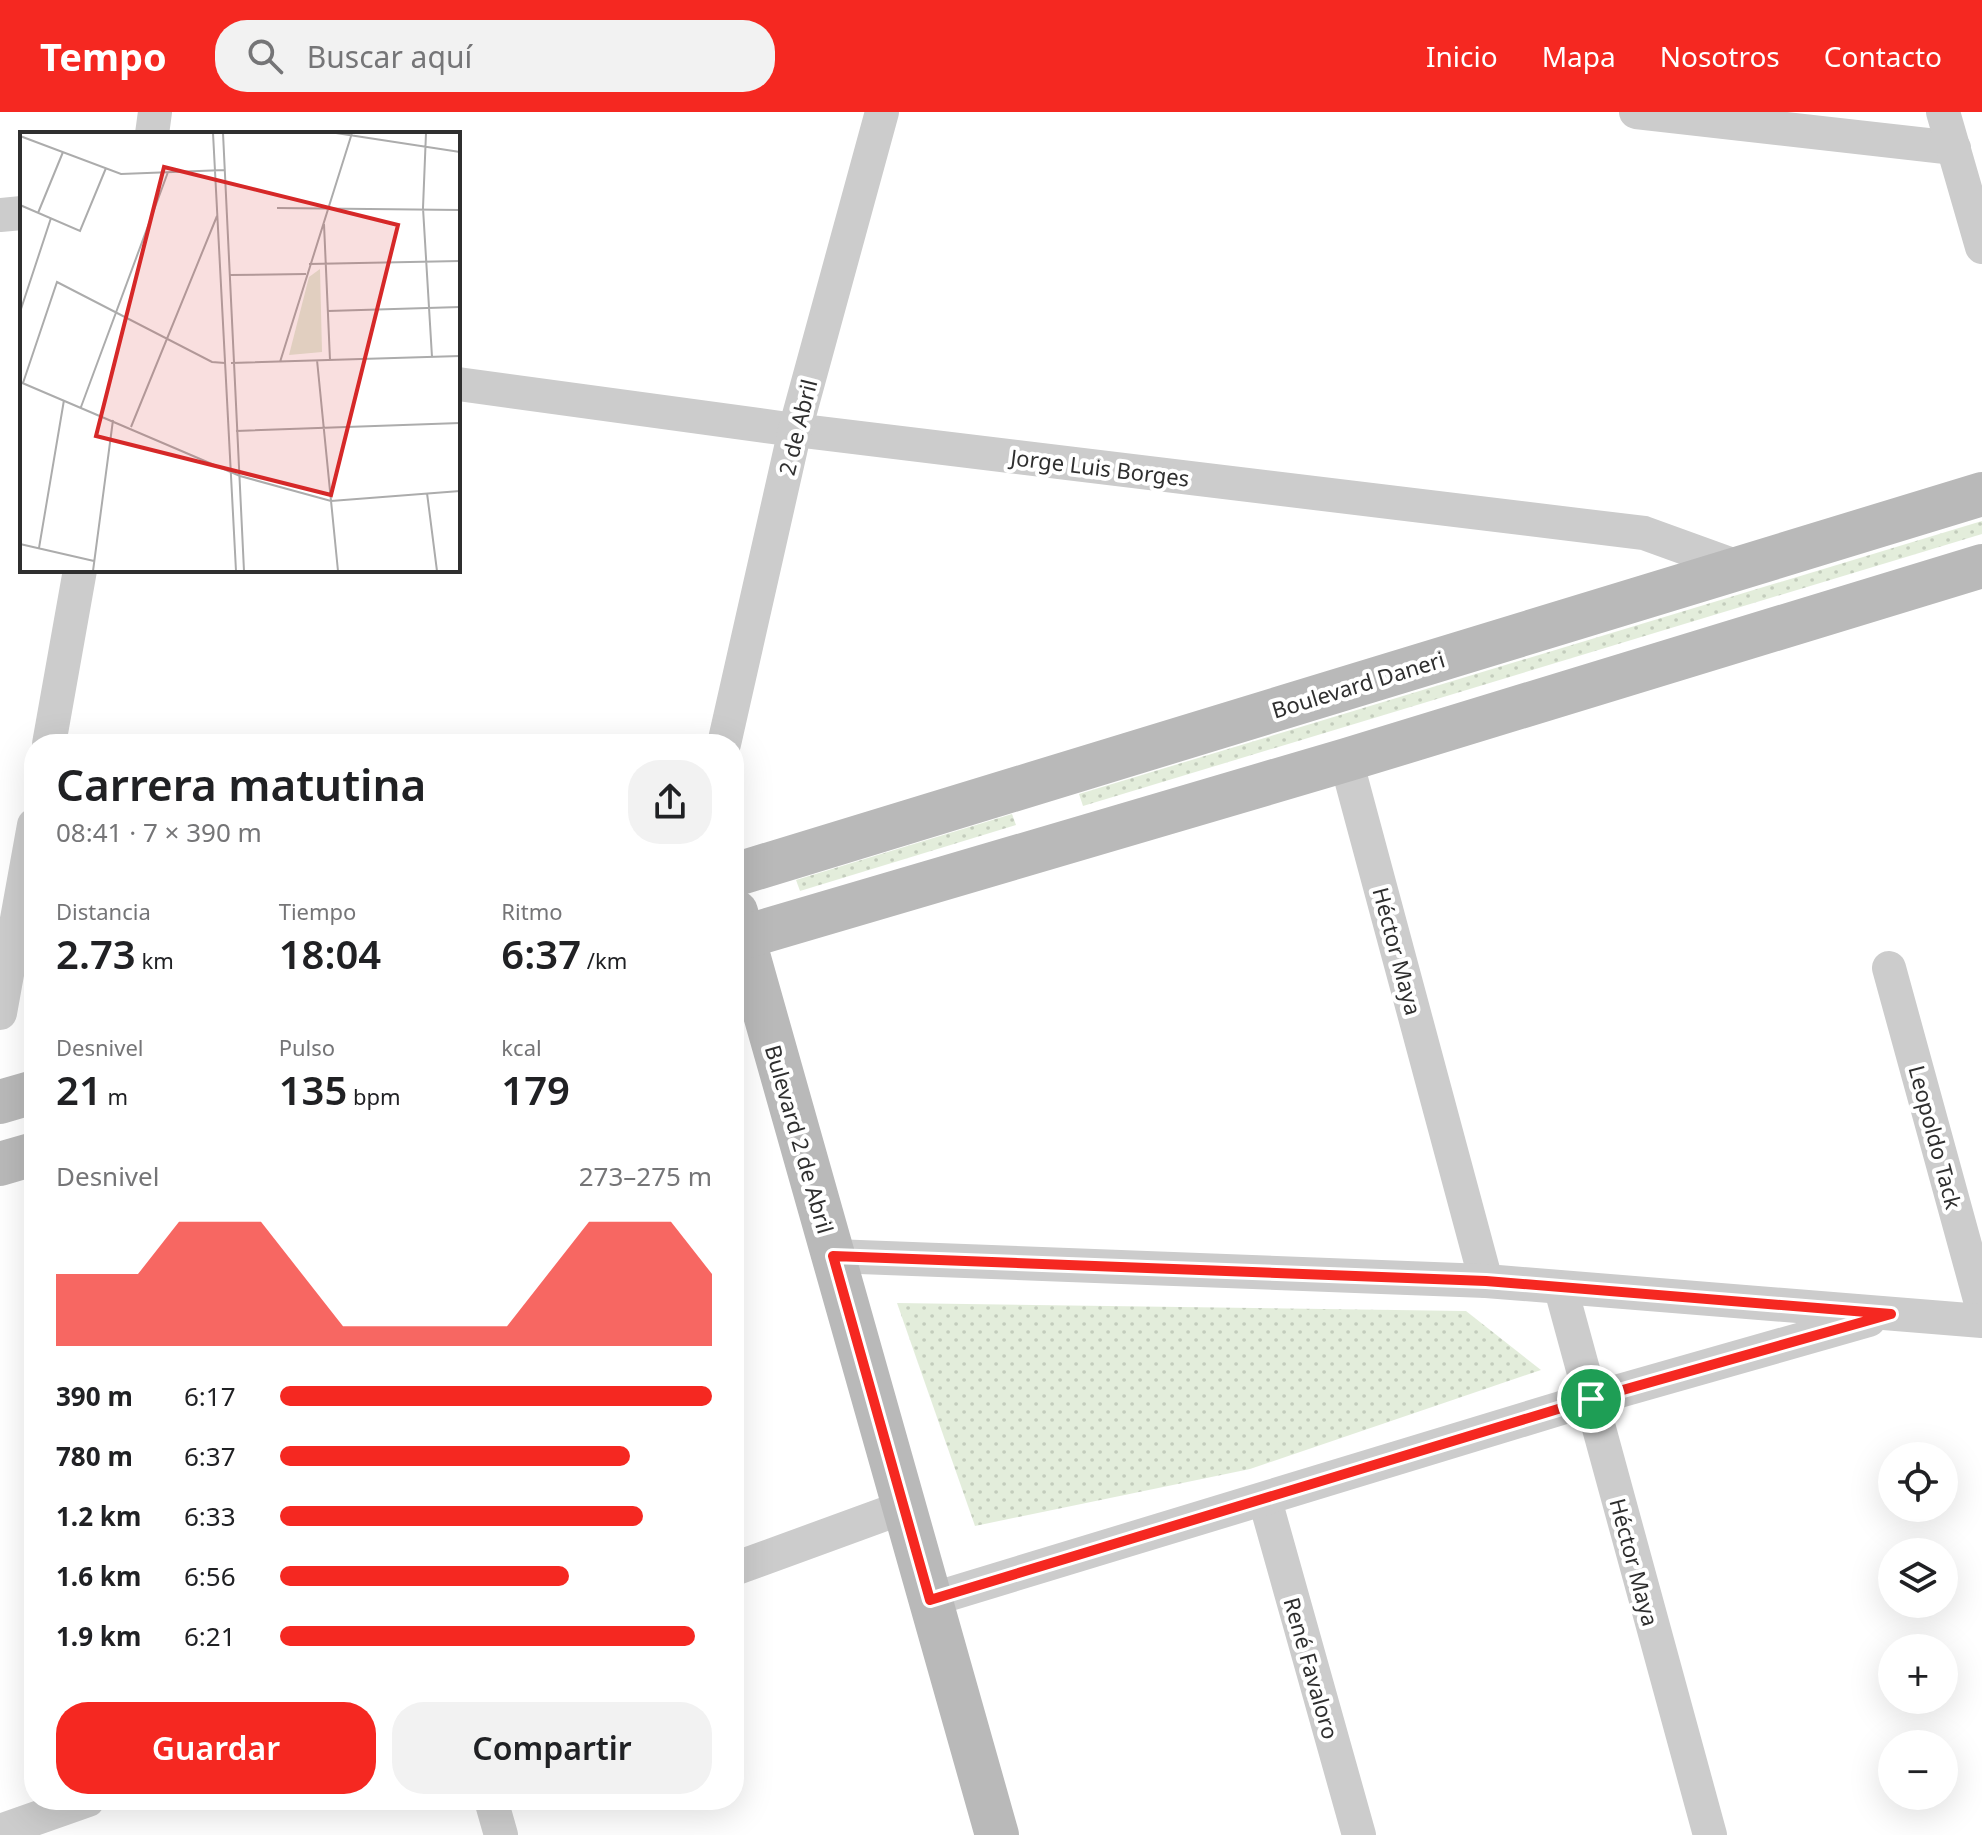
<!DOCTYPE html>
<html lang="es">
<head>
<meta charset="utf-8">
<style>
	:root { --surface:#fff; --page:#f2f2f2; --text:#202124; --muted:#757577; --accent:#f52821 }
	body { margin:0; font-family:"Noto Sans",sans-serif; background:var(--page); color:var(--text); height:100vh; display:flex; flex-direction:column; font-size:30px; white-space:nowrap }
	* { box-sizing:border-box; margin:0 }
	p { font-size:26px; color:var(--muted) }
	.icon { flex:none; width:44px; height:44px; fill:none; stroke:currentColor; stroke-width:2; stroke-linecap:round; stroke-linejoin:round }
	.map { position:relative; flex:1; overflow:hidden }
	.details { position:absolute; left:24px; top:622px; width:720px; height:1076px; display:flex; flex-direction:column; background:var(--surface); border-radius:32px; box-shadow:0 8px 32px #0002 }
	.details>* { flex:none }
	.buttons { position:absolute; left:1878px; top:1330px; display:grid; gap:16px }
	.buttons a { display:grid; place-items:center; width:80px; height:80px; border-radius:50%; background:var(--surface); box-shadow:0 8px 32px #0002; font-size:40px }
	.pin { position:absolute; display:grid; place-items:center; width:68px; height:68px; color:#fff; margin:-34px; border:4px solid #fff; border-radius:50%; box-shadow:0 2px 8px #0007 }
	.round { display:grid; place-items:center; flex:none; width:84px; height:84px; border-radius:32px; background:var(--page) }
	.head { display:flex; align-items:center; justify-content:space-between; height:136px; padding:0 32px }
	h1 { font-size:44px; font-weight:600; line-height:60px }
	.figures { display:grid; grid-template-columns:repeat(3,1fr); gap:12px; height:136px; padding:8px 32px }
	.figures div { display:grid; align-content:center }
	.figures b { font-size:40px; font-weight:600 }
	.figures small { font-size:22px; font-weight:400 }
	.figures p { font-size:22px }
	.chart { height:224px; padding:16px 32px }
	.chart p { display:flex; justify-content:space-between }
	.chart svg { width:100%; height:144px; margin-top:8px; fill:var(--accent); opacity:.7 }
	.primary-button { display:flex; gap:16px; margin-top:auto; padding:16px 32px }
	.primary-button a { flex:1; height:92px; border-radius:32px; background:var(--accent); color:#fff; font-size:32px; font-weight:600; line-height:92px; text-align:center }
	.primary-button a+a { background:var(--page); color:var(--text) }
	ul { padding:0 32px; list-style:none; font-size:26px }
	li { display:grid; grid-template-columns:128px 96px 1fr; align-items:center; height:60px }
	li i { height:20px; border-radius:10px; background:var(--accent) }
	header { display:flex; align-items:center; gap:48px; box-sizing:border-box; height:112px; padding:0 40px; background:var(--accent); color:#fff }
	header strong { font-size:38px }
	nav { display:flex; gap:44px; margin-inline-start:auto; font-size:28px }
	.search { width:560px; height:72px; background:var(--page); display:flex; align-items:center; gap:20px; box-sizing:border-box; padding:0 28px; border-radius:32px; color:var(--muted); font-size:30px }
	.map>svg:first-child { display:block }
	.grass { fill:url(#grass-dots) }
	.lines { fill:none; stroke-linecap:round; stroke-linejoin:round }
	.street { stroke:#ccc; stroke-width:34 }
	.secondary { stroke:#b9b9b9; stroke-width:44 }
	.route-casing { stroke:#fff; stroke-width:16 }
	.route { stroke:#f52821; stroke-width:10 }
	.labels { text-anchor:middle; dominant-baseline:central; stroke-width:8; stroke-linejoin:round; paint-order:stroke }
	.street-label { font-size:22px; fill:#2f2f2f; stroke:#fff }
	.inset-road { fill:none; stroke:#acacac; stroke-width:2 }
	.view { fill:#d62828; fill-opacity:0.15; stroke:#d62828; stroke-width:4 }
	.inset-edge { fill:none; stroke:#2f2f2f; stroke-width:4 }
</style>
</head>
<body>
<header>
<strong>Tempo</strong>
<div class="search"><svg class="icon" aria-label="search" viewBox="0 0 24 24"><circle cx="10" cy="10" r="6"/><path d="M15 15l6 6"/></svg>Buscar aquí</div>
<nav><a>Inicio</a><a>Mapa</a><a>Nosotros</a><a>Contacto</a></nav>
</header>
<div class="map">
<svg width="1982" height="1723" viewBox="0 0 1982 1723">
	<defs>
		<pattern id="grass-dots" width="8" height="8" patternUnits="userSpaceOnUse" patternTransform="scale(2)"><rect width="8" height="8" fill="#e3eddb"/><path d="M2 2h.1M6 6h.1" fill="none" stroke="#c3ccbc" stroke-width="1.8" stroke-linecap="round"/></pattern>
	</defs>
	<rect width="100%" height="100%" fill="#fff"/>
	<g class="grass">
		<path d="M 1982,409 L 1982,422 L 1083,694 L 1079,682 Z"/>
		<path d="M 1012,702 L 1016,713 L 800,779 L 796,768 Z"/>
		<path d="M 897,1191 L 1466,1199 L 1541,1258 L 1250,1357 L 975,1414 Z"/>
	</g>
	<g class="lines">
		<g class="street">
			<path d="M 1636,0 L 1954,36"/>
			<path d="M 1943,0 L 1982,135"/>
			<path d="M 152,22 L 155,0"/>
			<path d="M 0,103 L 22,101"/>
			<path d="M 458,272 L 795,318 L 1644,421 L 1738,455"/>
			<path d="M 49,632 L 80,458"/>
			<path d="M 724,632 L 795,318 L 882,0"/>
			<path d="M 1346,648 L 1486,1169"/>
			<path d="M 1889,856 L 1982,1195"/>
			<path d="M 0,901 L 34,713"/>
			<path d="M 833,1144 L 1486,1169 L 1982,1209"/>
			<path d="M 1561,1177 L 1710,1723"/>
			<path d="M 1265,1388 L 1359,1723"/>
			<path d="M 734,1457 L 904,1395"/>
			<path d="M 930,1488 L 1591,1287 L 1869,1208"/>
			<path d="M 491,1688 L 501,1723"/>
			<path d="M 0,1719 L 88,1688"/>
		</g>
		<g class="secondary">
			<path d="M 734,763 L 1982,382"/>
			<path d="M 736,800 L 997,1723"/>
			<path d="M 734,828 L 1346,648 L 1982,454"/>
			<path d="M 0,990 L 34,980"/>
			<path d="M 0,1052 L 34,1042"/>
		</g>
	</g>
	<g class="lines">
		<defs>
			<path id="route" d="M 833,1144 L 1486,1169 L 1891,1202 L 1591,1287 L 930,1488 Z"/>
		</defs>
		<use href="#route" class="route-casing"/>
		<use href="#route" class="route"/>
	</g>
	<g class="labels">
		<g class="street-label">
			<text transform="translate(797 315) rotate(-76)">2 de Abril</text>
			<text transform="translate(1100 355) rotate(7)">Jorge Luis Borges</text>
			<text transform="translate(1358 572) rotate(-17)">Boulevard Daneri</text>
			<text transform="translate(1398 839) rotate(75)">Héctor Maya</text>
			<text transform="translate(1936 1025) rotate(75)">Leopoldo Tack</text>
			<text transform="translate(800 1027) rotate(74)">Bulevard 2 de Abril</text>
			<text transform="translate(1635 1450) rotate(75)">Héctor Maya</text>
			<text transform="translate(1312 1556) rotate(74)">René Favaloro</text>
		</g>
	</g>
	<g transform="translate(20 20)">
		<rect width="440" height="440" fill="#fff"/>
		<path d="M 300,137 L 302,220 L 269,223 L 289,145 Z" fill="#e3eddb"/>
		<path class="inset-road" d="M 193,1 L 216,439M 203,1 L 224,439M 316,1 L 440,20M 406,1 L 403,76 L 412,225M 0,4 L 101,42 L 205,38M 0,73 L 60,99 L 86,36M 257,76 L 440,78M 18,81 L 43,20M 304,92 L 310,228M 289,132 L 440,129M 210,143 L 286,142M 308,179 L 440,175M 0,180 L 31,86M 297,228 L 318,439M 260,230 L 332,1M 211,231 L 440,224M 0,250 L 220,344 L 311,369 L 440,359M 3,251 L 37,150 L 192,230 L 205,231M 61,275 L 148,40M 111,295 L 197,84M 216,299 L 440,291M 407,361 L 417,439M 0,412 L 74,429M 19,416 L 44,268M 73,439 L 93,288"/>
		<path class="view" d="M 144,35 L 378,93 L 311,363 L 76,304 Z"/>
		<rect width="440" height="440" class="inset-edge"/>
	</g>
</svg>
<div class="buttons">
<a><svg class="icon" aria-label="locate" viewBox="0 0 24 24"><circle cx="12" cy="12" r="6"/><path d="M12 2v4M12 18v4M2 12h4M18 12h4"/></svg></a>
<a><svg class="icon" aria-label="layers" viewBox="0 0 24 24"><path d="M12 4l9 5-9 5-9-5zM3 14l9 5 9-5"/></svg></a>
<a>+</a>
<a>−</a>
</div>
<div class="pin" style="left:1591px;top:1287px;background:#1e9e55"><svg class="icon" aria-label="arrive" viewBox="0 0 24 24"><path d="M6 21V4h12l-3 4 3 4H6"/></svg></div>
<section class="details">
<div class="head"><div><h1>Carrera matutina</h1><p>08:41 · 7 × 390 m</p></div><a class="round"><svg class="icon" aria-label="share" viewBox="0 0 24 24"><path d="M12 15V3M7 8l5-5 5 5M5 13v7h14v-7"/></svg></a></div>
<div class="figures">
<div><p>Distancia</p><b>2.73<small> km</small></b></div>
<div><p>Tiempo</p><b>18:04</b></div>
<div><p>Ritmo</p><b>6:37<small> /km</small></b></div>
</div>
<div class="figures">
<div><p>Desnivel</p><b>21<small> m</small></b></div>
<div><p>Pulso</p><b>135<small> bpm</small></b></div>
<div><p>kcal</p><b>179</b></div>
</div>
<div class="chart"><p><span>Desnivel</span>273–275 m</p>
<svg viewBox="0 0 160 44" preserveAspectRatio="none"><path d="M0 44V22L10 22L20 22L30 6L40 6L50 6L60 22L70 38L80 38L90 38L100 38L110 38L120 22L130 6L140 6L150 6L160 22V44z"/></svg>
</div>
<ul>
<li><b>390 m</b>6:17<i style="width:100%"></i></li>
<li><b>780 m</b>6:37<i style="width:81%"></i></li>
<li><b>1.2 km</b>6:33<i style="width:84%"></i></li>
<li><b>1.6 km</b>6:56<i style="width:67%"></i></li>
<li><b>1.9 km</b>6:21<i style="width:96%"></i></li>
</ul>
<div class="primary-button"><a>Guardar</a><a>Compartir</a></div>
</section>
</div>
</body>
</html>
